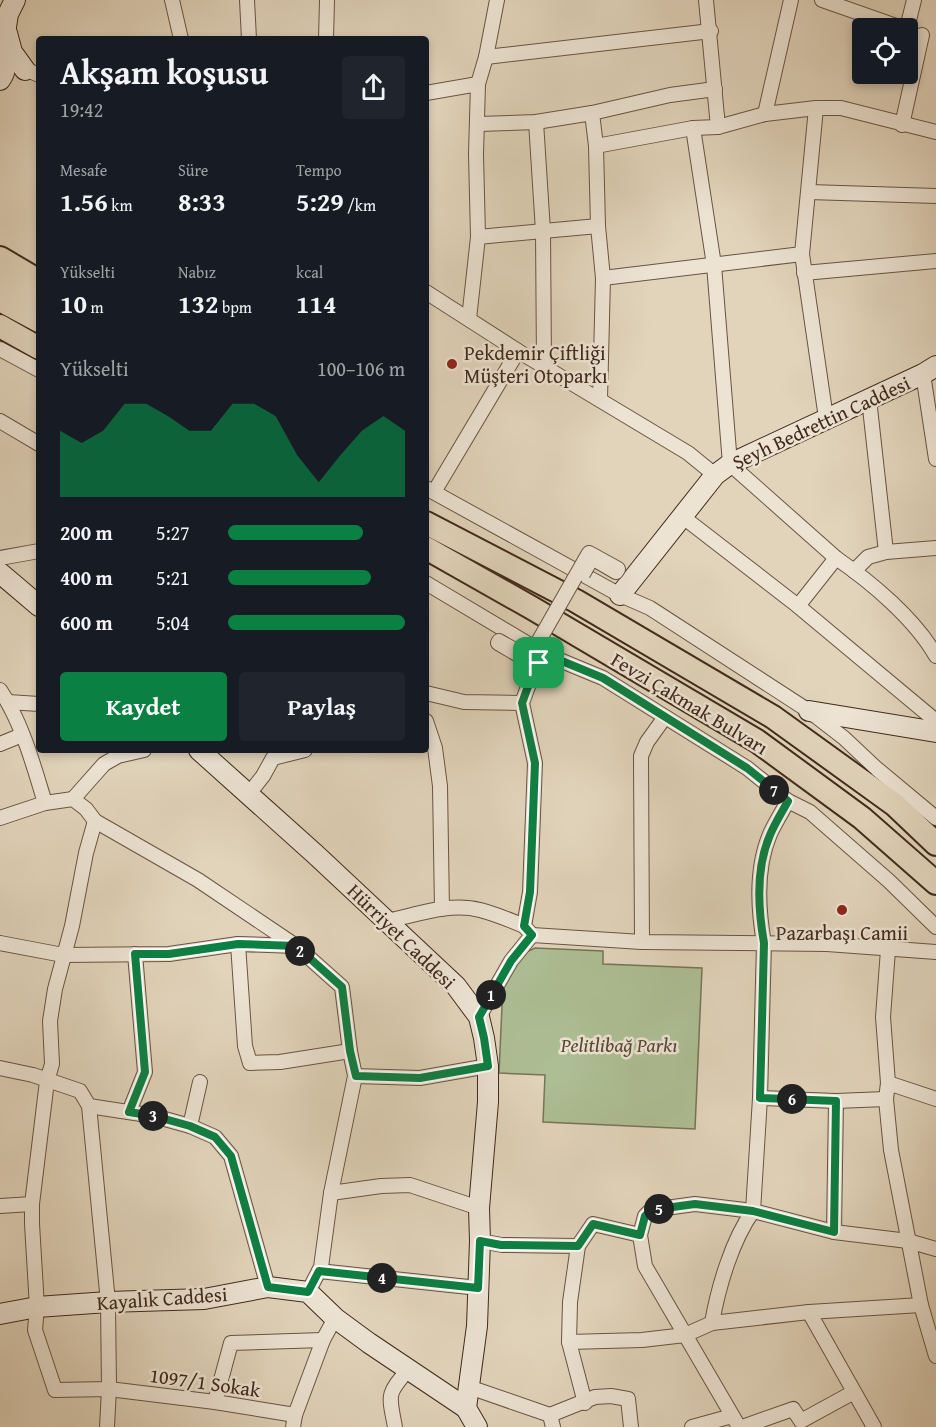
<!DOCTYPE html>
<html lang="tr">
<head>
<meta charset="utf-8">
<style>
	:root { --surface:#171b24; --page:#20242c; --text:#f1f3f6; --muted:#9ea1a6; --accent:#0b8043 }
	body { margin:0; font-family:"Gentium Book Plus",serif; background:var(--page); color:var(--text); height:100vh; display:flex; flex-direction:column; font-size:22px; white-space:nowrap }
	* { box-sizing:border-box; margin:0 }
	p { font-size:20px; color:var(--muted) }
	.icon { flex:none; width:33px; height:33px; fill:none; stroke:currentColor; stroke-width:2; stroke-linecap:round; stroke-linejoin:round }
	.map { position:relative; flex:1; overflow:hidden }
	.drawer { position:absolute; left:36px; top:36px; width:393px; height:717px; display:flex; flex-direction:column; background:var(--surface); border-radius:6px; box-shadow:0 3px 9px #0003 }
	.drawer>* { flex:none }
	.buttons { position:absolute; left:852px; top:18px; display:grid; gap:12px }
	.buttons a { display:grid; place-items:center; width:66px; height:66px; border-radius:6px; background:var(--surface); box-shadow:0 3px 9px #0003; font-size:30px }
	.pin { position:absolute; display:grid; place-items:center; width:51px; height:51px; color:#fff; margin:-26px; border-radius:12px; box-shadow:0 3px 9px #0006 }
	.km { position:absolute; width:30px; height:30px; margin:-15px; border-radius:50%; background:#222; color:#fff; font-size:16px; line-height:30px; text-align:center }
	.round { display:grid; place-items:center; flex:none; width:63px; height:63px; border-radius:6px; background:var(--page) }
	.head { display:flex; align-items:center; justify-content:space-between; height:102px; padding:0 24px }
	h1 { font-size:33px; font-weight:700; line-height:45px }
	.stats { display:grid; grid-template-columns:repeat(3,1fr); gap:9px; height:102px; padding:6px 24px }
	.stats div { display:grid; align-content:center }
	.stats b { font-size:26px; font-weight:700 }
	.stats small { font-size:16px; font-weight:400 }
	.stats p { font-size:16px }
	.chart { height:168px; padding:12px 24px }
	.chart p { display:flex; justify-content:space-between }
	.chart svg { width:100%; height:108px; margin-top:6px; fill:var(--accent); opacity:.7 }
	.action { display:flex; gap:12px; margin-top:auto; padding:12px 24px }
	.action a { flex:1; height:69px; border-radius:6px; background:var(--accent); color:#fff; font-size:24px; font-weight:700; line-height:69px; text-align:center }
	.action a+a { background:var(--page); color:var(--text) }
	ul { padding:0 24px; list-style:none; font-size:20px }
	li { display:grid; grid-template-columns:96px 72px 1fr; align-items:center; height:45px }
	li i { height:15px; border-radius:8px; background:var(--accent) }
	.map>svg:first-child { display:block }
	.green { fill:#adbe94; stroke:#777458; stroke-width:1.5 }
	.lines { fill:none; stroke-linecap:round; stroke-linejoin:round }
	.street-casing { stroke:#695443; stroke-width:16 }
	.secondary-casing { stroke:#412a1b; stroke-width:22 }
	.primary-casing { stroke:#412a1b; stroke-width:26 }
	.street { stroke:#ece3d3; stroke-width:14 }
	.secondary { stroke:#ece3d3; stroke-width:20 }
	.primary { stroke:#e1d4bb; stroke-width:22 }
	.street-bridge-casing { stroke:#695443; stroke-width:16; stroke-linecap:butt }
	.street-bridge { stroke:#ece3d3; stroke-width:14 }
	.route-casing { stroke:#fff; stroke-width:12 }
	.route { stroke:#0b8043; stroke-width:8 }
	.poi-dot { fill:#8f2418; stroke:#ece3d3; stroke-width:2 }
	.labels { text-anchor:middle; dominant-baseline:central; stroke-width:5; stroke-linejoin:round; paint-order:stroke }
	.poi-label { font-size:20px; fill:#412a1b; stroke:#ece3d3; text-anchor:start }
	.street-label { font-size:20px; fill:#412a1b; stroke:#ece3d3 }
	.park-label { font-size:20px; font-style:italic; fill:#574833; stroke:#ece3d3 }
</style>
</head>
<body>
<div class="map">
<svg width="936" height="1427" viewBox="0 0 936 1427">
	<rect width="100%" height="100%" fill="#e1d4bb"/>
	<filter id="stains"><feTurbulence type="fractalNoise" baseFrequency=".00333" numOctaves="4"/><feColorMatrix values="0 0 0 0 .2 0 0 0 0 .09 0 0 0 0 .02 0 0 0 .5 -.17"/></filter>
	<radialGradient id="worn" r=".72"><stop offset=".6" stop-color="#630" stop-opacity="0"/><stop offset="1" stop-color="#630" stop-opacity=".3"/></radialGradient>
	<path class="green" d="M 535,948 L 603,951 L 603,964 L 702,968 L 695,1129 L 543,1122 L 545,1075 L 499,1073 L 503,984 L 522,954 Z"/>
	<g class="lines">
		<defs>
			<g id="street">
				<path d="M 172,0 L 181,39"/>
				<path d="M 247,0 L 249,39"/>
				<path d="M 706,0 L 718,127"/>
				<path d="M 822,0 L 902,28"/>
				<path d="M 907,28 L 914,0"/>
				<path d="M 326,39 L 327,0"/>
				<path d="M 486,57 L 711,31"/>
				<path d="M 18,66 L 39,75"/>
				<path d="M 426,93 L 478,84"/>
				<path d="M 816,108 L 802,254 L 826,418"/>
				<path d="M 592,113 L 670,95 L 715,89"/>
				<path d="M 765,114 L 791,0"/>
				<path d="M 536,122 L 543,231 L 544,365"/>
				<path d="M 478,124 L 536,122 L 592,113 L 596,146 L 598,226 L 603,278 L 600,399"/>
				<path d="M 902,125 L 922,35"/>
				<path d="M 693,128 L 714,265 L 730,464 L 836,558 C 871,582 915,619 936,656"/>
				<path d="M 596,146 L 693,128 L 718,127 L 765,114 L 816,108 L 841,108 L 936,132"/>
				<path d="M 809,192 L 936,196"/>
				<path d="M 478,237 L 598,226"/>
				<path d="M 804,273 L 936,261"/>
				<path d="M 603,278 L 802,254"/>
				<path d="M 426,292 L 518,351 L 688,453 L 715,475"/>
				<path d="M 469,319 L 478,237 L 476,154 L 478,84 L 486,57 L 497,0"/>
				<path d="M 0,349 L 39,370"/>
				<path d="M 923,374 L 936,459"/>
				<path d="M 869,399 L 886,552"/>
				<path d="M 0,421 L 39,444"/>
				<path d="M 426,488 L 620,595 L 650,608 L 809,711 L 844,738 L 877,769 L 936,818"/>
				<path d="M 434,492 L 518,351"/>
				<path d="M 683,517 L 798,606 L 936,721"/>
				<path d="M 0,558 L 39,551"/>
				<path d="M 854,571 L 868,557 L 886,552 L 936,548"/>
				<path d="M 426,583 L 545,654 L 603,678 L 747,768 L 788,801 L 810,812 L 889,881 L 936,927"/>
				<path d="M 798,606 L 836,558"/>
				<path d="M 0,690 C 22,722 34,767 45,803"/>
				<path d="M 426,693 L 464,702 L 522,703"/>
				<path d="M 8,702 L 39,704"/>
				<path d="M 426,721 L 435,748 L 440,786 L 442,909"/>
				<path d="M 0,744 L 22,735"/>
				<path d="M 248,795 L 263,776 L 273,758 L 305,750"/>
				<path d="M 73,799 L 104,764 L 118,756 L 144,750"/>
				<path d="M 0,818 L 45,803 L 73,799 L 86,809 L 95,821 L 198,880 L 296,946 L 342,987 L 350,1051 L 355,1076 L 331,1193 L 321,1267 L 308,1292"/>
				<path d="M 95,821 L 86,853 L 72,926 L 55,989 L 50,1021 L 52,1064 L 47,1081 L 32,1204 L 32,1224 L 37,1307 L 35,1330 L 55,1390 L 109,1389 L 215,1402 L 295,1415"/>
				<path d="M 387,921 C 416,915 450,902 480,910 C 495,914 510,920 524,926"/>
				<path d="M 532,935 L 642,942 L 827,944 L 936,952"/>
				<path d="M 642,942 L 641,756 L 647,742 L 665,717"/>
				<path d="M 0,943 L 63,955 L 169,954 L 238,944 L 296,946"/>
				<path d="M 238,944 L 245,1046 L 250,1063 L 280,1062 L 350,1051"/>
				<path d="M 888,950 L 883,1017 L 888,1083 L 886,1099 L 891,1150 L 921,1305 L 936,1356"/>
				<path d="M 479,1017 L 511,961 L 532,935 L 524,926 L 530,892 L 535,763 L 522,703 L 533,673 L 545,654"/>
				<path d="M 0,1068 L 33,1075 L 80,1091 L 89,1106 L 108,1302 L 109,1389 L 107,1427"/>
				<path d="M 355,1076 L 420,1078 L 488,1066"/>
				<path d="M 888,1083 L 936,1099"/>
				<path d="M 760,1098 L 836,1101 L 886,1099"/>
				<path d="M 89,1106 L 154,1116 L 190,1126 L 215,1137 L 231,1156 L 268,1287"/>
				<path d="M 129,1112 L 145,1072 L 135,954"/>
				<path d="M 190,1126 L 200,1082"/>
				<path d="M 331,1193 L 381,1186 L 410,1185 L 479,1208"/>
				<path d="M 0,1206 L 32,1204"/>
				<path d="M 834,1232 L 836,1101"/>
				<path d="M 480,1241 L 502,1245 L 578,1246"/>
				<path d="M 319,1271 L 478,1288"/>
				<path d="M 809,1312 L 874,1427"/>
				<path d="M 712,1323 C 718,1288 732,1240 753,1211 L 760,1098 L 764,943 C 758,909 756,867 770,834 C 775,823 782,812 788,801"/>
				<path d="M 569,1342 L 642,1340 L 685,1335 L 712,1323 L 809,1312 L 921,1305"/>
				<path d="M 469,1387 L 550,1415"/>
				<path d="M 215,1402 L 231,1343 L 323,1340"/>
				<path d="M 585,1403 L 569,1342 L 570,1302 L 578,1246 L 593,1224 L 640,1235"/>
				<path d="M 293,1427 L 295,1415 L 323,1340 L 335,1318"/>
				<path d="M 395,1427 C 389,1395 386,1395 408,1370"/>
				<path d="M 553,1427 L 550,1415 L 595,1397 L 611,1396 L 628,1399 L 631,1427"/>
				<path d="M 692,1427 L 732,1416"/>
				<path d="M 739,1427 L 645,1266 L 640,1235 L 645,1216 L 651,1210 L 695,1204 L 753,1211 L 834,1232 L 908,1241 L 936,1249"/>
				<path d="M 742,1427 L 793,1409 L 801,1421 L 854,1392"/>
			</g>
			<g id="secondary">
				<path d="M 7,33 L 12,52 L 25,70"/>
				<path d="M 0,49 C 7,60 7,70 0,80"/>
				<path d="M 2,52 L 8,14 L 15,0"/>
				<path d="M 0,573 L 39,606"/>
				<path d="M 620,595 L 715,475 L 730,464 L 923,374 L 936,366"/>
				<path d="M 809,711 L 936,732"/>
				<path d="M 199,750 L 315,854 L 456,986 L 479,1017 L 484,1038 L 488,1066 L 488,1102 L 479,1208 L 480,1241 L 477,1326 L 466,1408 L 477,1427"/>
				<path d="M 0,1314 L 37,1307 L 108,1302 L 204,1299 L 268,1287 L 308,1292 L 335,1318 L 369,1343 L 466,1408"/>
			</g>
			<g id="primary">
				<path d="M 0,258 L 39,281"/>
				<path d="M 0,278 L 39,299"/>
				<path d="M 0,300 L 39,321"/>
				<path d="M 0,326 L 39,348"/>
				<path d="M 426,523 L 576,601 L 773,717 L 895,805 L 936,844"/>
				<path d="M 426,548 L 532,608 L 757,741 L 862,818 L 936,883"/>
			</g>
		</defs>
		<use href="#street" class="street-casing"/>
		<use href="#secondary" class="secondary-casing"/>
		<use href="#primary" class="primary-casing"/>
		<use href="#street" class="street"/>
		<use href="#secondary" class="secondary"/>
		<use href="#primary" class="primary"/>
		<defs>
			<path id="street-bridge" d="M 539,663 L 527,660 L 498,643 L 499,641 L 529,658 L 589,553 L 618,569 L 616,572 L 592,558 L 583,574"/>
		</defs>
		<use href="#street-bridge" class="street-bridge-casing"/>
		<use href="#street-bridge" class="street-bridge"/>
	</g>
	<g class="lines">
		<defs>
			<path id="route" d="M 545,654 L 603,678 L 747,768 L 788,801 C 782,812 775,823 770,835 C 756,867 758,909 764,943 L 760,1098 L 836,1101 L 834,1232 L 753,1211 L 695,1204 L 651,1210 L 645,1216 L 640,1235 L 593,1224 L 578,1246 L 501,1245 L 480,1241 L 478,1288 L 319,1271 L 308,1292 L 268,1287 L 231,1156 L 215,1137 L 190,1126 L 154,1116 L 129,1112 L 145,1072 L 135,954 L 169,954 L 238,944 L 296,946 L 342,987 L 350,1051 L 356,1076 L 420,1078 L 488,1066 L 484,1038 L 479,1017 L 511,961 L 532,935 L 524,926 L 530,892 L 535,763 L 522,703 L 533,673 Z"/>
		</defs>
		<use href="#route" class="route-casing"/>
		<use href="#route" class="route"/>
	</g>
	<g class="poi-dot">
		<circle cx="452" cy="364" r="6"/>
		<circle cx="842" cy="910" r="6"/>
	</g>
	<g class="labels">
		<g class="poi-label">
			<text x="464" y="352">Pekdemir Çiftliği<tspan x="464" dy="23">Müşteri Otoparkı</tspan></text>
			<text x="842" y="932" text-anchor="middle">Pazarbaşı Camii</text>
		</g>
		<g class="street-label">
			<text transform="translate(821 422) rotate(-25)">Şeyh Bedrettin Caddesi</text>
			<text transform="translate(690 703) rotate(31)">Fevzi Çakmak Bulvarı</text>
			<text transform="translate(402 936) rotate(44)">Hürriyet Caddesi</text>
			<text transform="translate(162 1298) rotate(-4)">Kayalık Caddesi</text>
			<text transform="translate(205 1382) rotate(8)">1097/1 Sokak</text>
		</g>
		<g class="park-label">
			<text x="619" y="1044">Pelitlibağ Parkı</text>
		</g>
	</g>
	<rect width="100%" height="100%" filter="url(#stains)"/>
	<rect width="100%" height="100%" fill="url(#worn)"/>
</svg>
<div class="buttons">
<a><svg class="icon" aria-label="locate" viewBox="0 0 24 24"><circle cx="12" cy="12" r="6"/><path d="M12 2v4M12 18v4M2 12h4M18 12h4"/></svg></a>
</div>
<div class="pin" style="left:539px;top:663px;background:#1e9e55"><svg class="icon" aria-label="arrive" viewBox="0 0 24 24"><path d="M6 21V4h12l-3 4 3 4H6"/></svg></div>
<b class="km" style="left:491px;top:995px">1</b>
<b class="km" style="left:300px;top:951px">2</b>
<b class="km" style="left:153px;top:1116px">3</b>
<b class="km" style="left:382px;top:1278px">4</b>
<b class="km" style="left:659px;top:1209px">5</b>
<b class="km" style="left:792px;top:1099px">6</b>
<b class="km" style="left:774px;top:790px">7</b>
<section class="drawer">
<div class="head"><div><h1>Akşam koşusu</h1><p>19:42</p></div><a class="round"><svg class="icon" aria-label="share" viewBox="0 0 24 24"><path d="M12 15V3M7 8l5-5 5 5M5 13v7h14v-7"/></svg></a></div>
<div class="stats">
<div><p>Mesafe</p><b>1.56<small> km</small></b></div>
<div><p>Süre</p><b>8:33</b></div>
<div><p>Tempo</p><b>5:29<small> /km</small></b></div>
</div>
<div class="stats">
<div><p>Yükselti</p><b>10<small> m</small></b></div>
<div><p>Nabız</p><b>132<small> bpm</small></b></div>
<div><p>kcal</p><b>114</b></div>
</div>
<div class="chart"><p><span>Yükselti</span>100–106 m</p>
<svg viewBox="0 0 160 44" preserveAspectRatio="none"><path d="M0 44V17L10 22L20 17L30 6L40 6L50 11L60 17L70 17L80 6L90 6L100 11L110 27L120 38L130 27L140 17L150 11L160 17V44z"/></svg>
</div>
<ul>
<li><b>200 m</b>5:27<i style="width:76%"></i></li>
<li><b>400 m</b>5:21<i style="width:81%"></i></li>
<li><b>600 m</b>5:04<i style="width:100%"></i></li>
</ul>
<div class="action"><a>Kaydet</a><a>Paylaş</a></div>
</section>
</div>
</body>
</html>
